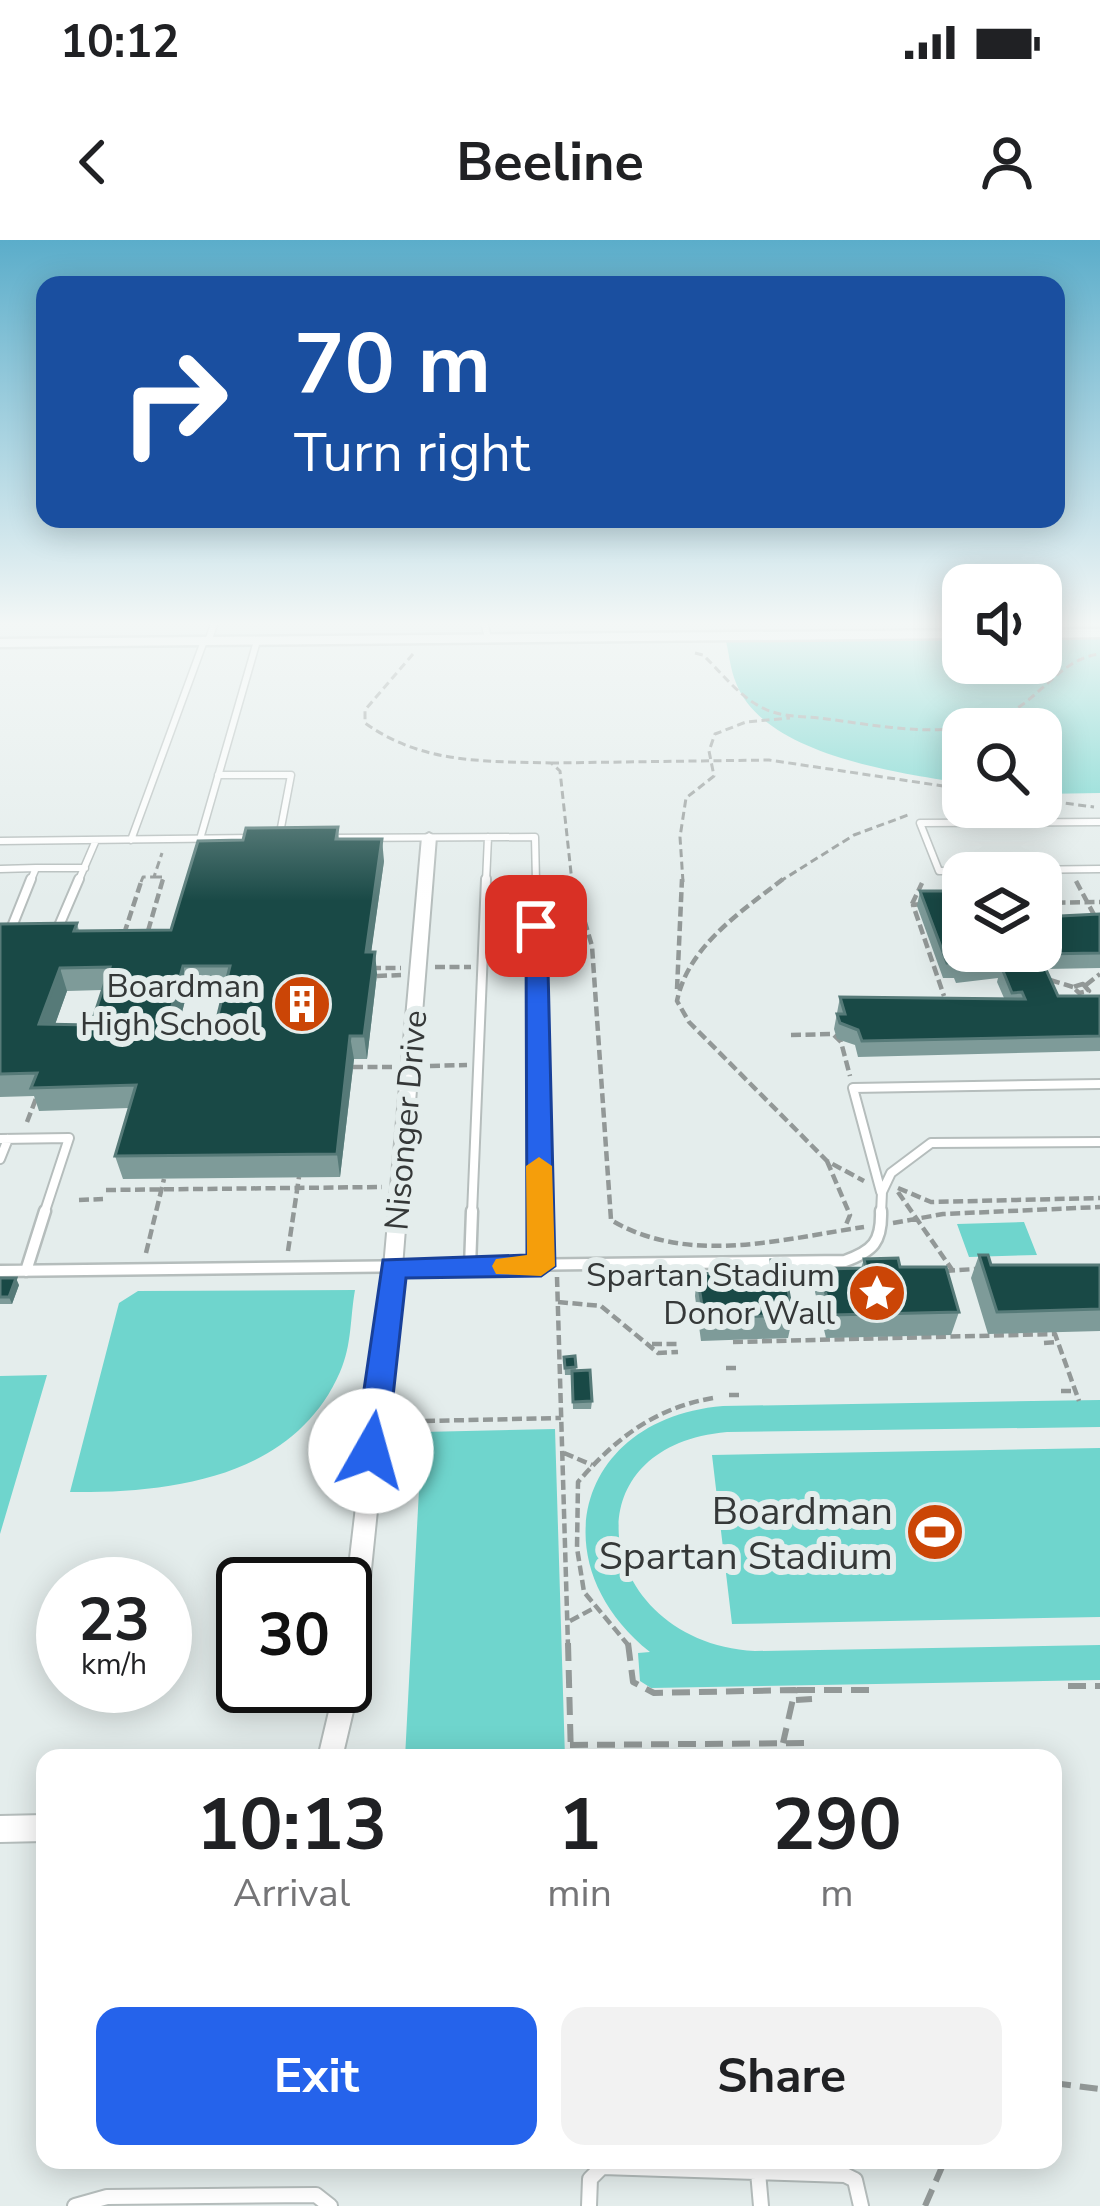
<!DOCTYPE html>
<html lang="en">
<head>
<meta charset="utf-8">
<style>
  body { margin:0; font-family:"Nunito Sans",sans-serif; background:#f2f2f2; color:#202124; height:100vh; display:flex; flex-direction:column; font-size:45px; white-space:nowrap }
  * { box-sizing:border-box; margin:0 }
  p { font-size:39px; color:#757577 }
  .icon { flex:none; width:66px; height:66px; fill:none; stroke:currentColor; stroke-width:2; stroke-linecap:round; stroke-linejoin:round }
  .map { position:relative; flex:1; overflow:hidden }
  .details { position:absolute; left:36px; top:1509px; width:1026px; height:420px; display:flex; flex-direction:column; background:#fff; border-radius:24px; box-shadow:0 6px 30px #0003 }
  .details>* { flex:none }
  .guide { position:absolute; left:36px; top:36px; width:1029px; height:252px; border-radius:24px; box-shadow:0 6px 30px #0003; background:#1a4fa0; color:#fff; overflow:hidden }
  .fabs { position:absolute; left:942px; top:324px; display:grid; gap:24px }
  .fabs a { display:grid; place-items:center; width:120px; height:120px; border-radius:24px; background:#fff; box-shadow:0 6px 30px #0003; font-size:60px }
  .speed { position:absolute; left:36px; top:1317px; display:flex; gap:24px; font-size:60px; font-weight:700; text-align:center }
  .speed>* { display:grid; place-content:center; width:156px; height:156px; border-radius:50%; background:#fff; box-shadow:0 6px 30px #0003; line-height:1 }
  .speed small { font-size:30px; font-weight:400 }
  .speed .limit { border:6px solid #111; border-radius:18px; background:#fff; color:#111 }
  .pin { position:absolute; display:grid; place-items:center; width:102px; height:102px; color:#fff; margin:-51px; border-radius:24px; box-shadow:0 6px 18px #0006 }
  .me { position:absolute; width:132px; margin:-66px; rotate:7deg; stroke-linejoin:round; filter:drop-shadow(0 0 9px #0008) }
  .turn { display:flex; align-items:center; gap:42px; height:252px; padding:0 60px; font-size:54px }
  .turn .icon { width:156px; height:156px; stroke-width:2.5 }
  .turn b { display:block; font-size:84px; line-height:102px }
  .eta { display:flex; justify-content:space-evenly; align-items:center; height:204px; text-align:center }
  .eta b { font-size:72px; font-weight:700; line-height:84px }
  .button { display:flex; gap:24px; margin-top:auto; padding:24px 60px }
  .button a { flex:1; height:138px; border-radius:24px; background:#2563eb; color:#fff; font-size:48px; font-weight:700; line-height:138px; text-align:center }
  .button a+a { background:#f2f2f2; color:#202124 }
  .status { display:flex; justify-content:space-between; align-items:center; height:84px; padding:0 60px; background:#fff; direction:ltr }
  .status svg { height:33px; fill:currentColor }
  header { display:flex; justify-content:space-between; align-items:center; height:156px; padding:0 60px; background:#fff; font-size:54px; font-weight:700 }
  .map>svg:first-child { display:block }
</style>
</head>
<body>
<div class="status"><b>10:12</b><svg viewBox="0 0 49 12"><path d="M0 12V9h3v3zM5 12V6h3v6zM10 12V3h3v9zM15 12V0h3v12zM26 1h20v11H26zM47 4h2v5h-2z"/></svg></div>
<header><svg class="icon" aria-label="back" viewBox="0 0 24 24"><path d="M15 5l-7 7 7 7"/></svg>Beeline<svg class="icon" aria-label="person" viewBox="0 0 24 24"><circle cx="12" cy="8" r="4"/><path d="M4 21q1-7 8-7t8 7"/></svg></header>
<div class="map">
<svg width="1100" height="1966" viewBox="0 0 1100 1966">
  <rect width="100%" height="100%" fill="#e4edec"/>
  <path fill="#6fd5cd" d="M 1100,393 L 1100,553 L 1041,554 L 1041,489 L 963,489 L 963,543 C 898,533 764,515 736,443 C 730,429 729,412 725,397 L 963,394 L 963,423 L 1041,423 L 1041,394 Z
    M 1024,982 L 1037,1015 L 969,1017 L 957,984 Z
    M 355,1050 C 350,1078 352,1105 340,1132 C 294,1238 171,1253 70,1252 L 119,1063 L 138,1051 Z
    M 47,1135 L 0,1294 L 0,1136 Z
    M 1100,1160 L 1100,1187 L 727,1192 C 560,1207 599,1403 755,1411 L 1100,1405 L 1100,1440 L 651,1448 L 640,1441 L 638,1413 L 650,1412 C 538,1322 578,1178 723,1166 Z
    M 555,1189 L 565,1518 L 405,1518 L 422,1192 Z
    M 1100,1208 L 1100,1377 L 732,1384 L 712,1215 Z"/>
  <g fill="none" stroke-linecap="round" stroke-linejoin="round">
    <g stroke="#b5bdbc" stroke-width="9">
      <path id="service-far3" d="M 485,385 L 488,399
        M 208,401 L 214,385
        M 218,535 L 291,535 L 279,598
        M 1100,582 L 920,583 L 939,631 L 1100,629
        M 329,598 L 535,597 L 536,642
        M 200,599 L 257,401
        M 131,600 L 204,401
        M 0,601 L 253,598
        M 0,629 L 36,628
        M 30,642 L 36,628 L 85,628
        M 78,642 L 96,600
        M 486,642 L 488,597"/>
    </g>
    <g stroke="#b5bdbc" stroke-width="12">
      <path id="service-far2" d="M 536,639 L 540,974
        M 58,688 L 79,639
        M 11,689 L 31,639
        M 0,899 L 69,898 L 44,974
        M 0,919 L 8,899
        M 881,952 L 853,848 L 1100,844
        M 472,974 L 486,639
        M 881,974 L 882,952 L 891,933 L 931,903 L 1100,902"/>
    </g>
    <g stroke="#b5bdbc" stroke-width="15">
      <path id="service-far1" d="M 540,971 L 541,1026
        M 470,1027 L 472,971
        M 0,1031 L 845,1021 C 873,1011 882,1002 881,971
        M 26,1031 L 45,971"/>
    </g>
    <g stroke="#b5bdbc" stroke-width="18">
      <path id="service" d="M 758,1932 L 761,1966
        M 75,1966 L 107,1957 L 316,1955 L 330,1966
        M 589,1966 L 590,1939 L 602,1927 L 845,1935 L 855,1940 L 861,1966"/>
    </g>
    <g stroke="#b5bdbc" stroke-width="4">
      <path id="minor" d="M 429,593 L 436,597 L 402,1027 L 359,1446 L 342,1518 L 318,1518 L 335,1446 L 345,1446 L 345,1361 L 384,1027 L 422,597 Z
        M 45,1575 L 45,1601 L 0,1602 L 0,1576 Z"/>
    </g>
    <g stroke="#b5bdbc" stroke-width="5">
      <path id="tertiary" d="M 1100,389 L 1100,397 L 1041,398 L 1041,390 Z
        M 963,390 L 963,398 L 0,407 L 0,399 Z"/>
    </g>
    <path stroke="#929897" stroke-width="3" stroke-dasharray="8 4.5" stroke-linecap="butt" d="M 695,413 L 703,415 C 722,433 740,458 765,469 C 782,477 801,476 819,478 C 880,485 952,503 1009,473 C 1042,456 1062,418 1100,414
      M 413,414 L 365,470 L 365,483 C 422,524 484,521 551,523 L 560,531 L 572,642
      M 551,523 L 769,520 L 963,549
      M 1041,560 L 1094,567
      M 154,637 L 164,637 L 162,642
      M 141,642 L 143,637 L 154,637 L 162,613
      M 683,642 L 680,597 L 686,558 L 714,536 L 709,511 L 715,494 L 746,482 L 790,478
      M 779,642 L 854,595 L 908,575"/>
    <path stroke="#929897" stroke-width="4.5" stroke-dasharray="10 4.5" stroke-linecap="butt" d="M 572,639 L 592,706 L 611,980 C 688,1026 782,999 864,987
      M 783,639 C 741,672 688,706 677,761 L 689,782 L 827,921 L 864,941
      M 1076,641 L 1100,686
      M 1047,642 L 1056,663
      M 1041,663 L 1100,662
      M 912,664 L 922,643
      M 921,664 L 913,665 L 944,756
      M 148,691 L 163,639
      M 124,694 L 142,639
      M 435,727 L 471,727
      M 371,728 L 401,728
      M 377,736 L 401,735
      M 1050,740 L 1073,747
      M 1083,744 L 1089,751 L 1079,753 L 1073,747 Z
      M 1086,745 L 1100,734
      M 677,749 L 682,639
      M 791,795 L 833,794 L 841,802 L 850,836
      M 430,826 L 467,825
      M 353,827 L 392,827
      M 27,882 L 37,856
      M 827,921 L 850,975 L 845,987
      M 898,948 L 931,962 L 1100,958
      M 106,950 L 382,947
      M 898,952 L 953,1031
      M 79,960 L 103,959
      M 893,983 L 943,974 L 1100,967
      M 288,1011 L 299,937
      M 146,1013 L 164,939
      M 945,1031 L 975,1029
      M 557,1037 L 568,1406
      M 558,1062 L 601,1066 L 658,1113 L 678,1112
      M 733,1102 L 1055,1094 L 1079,1161
      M 1044,1103 L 1058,1102
      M 652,1104 L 677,1104
      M 726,1128 L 736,1128
      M 1061,1151 L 1076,1151
      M 729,1155 L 740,1155
      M 425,1181 L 561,1178
      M 564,1213 L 592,1225
      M 570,1381 L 596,1367
      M 629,1406 L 584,1352 L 577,1308 L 578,1242 C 616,1198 655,1168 713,1158"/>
    <path stroke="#929897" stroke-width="6" stroke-dasharray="18 9" stroke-linecap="butt" d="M 568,1403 L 571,1518
      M 628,1403 L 633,1442 L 654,1453 L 795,1450 L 783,1503
      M 1068,1446 L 1100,1446
      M 797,1450 L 875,1450
      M 796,1460 L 812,1459
      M 570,1505 L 813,1503
      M 1053,1843 L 1100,1849
      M 925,1966 L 945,1920"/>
    <use href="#service-far3" stroke="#fff" stroke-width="6"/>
    <use href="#service-far2" stroke="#fff" stroke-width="8"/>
    <use href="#service-far1" stroke="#fff" stroke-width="10"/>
    <use href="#service" stroke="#fff" stroke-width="14"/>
    <use href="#minor" fill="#fff" fill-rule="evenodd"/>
    <use href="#tertiary" fill="#fff" fill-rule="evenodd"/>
  </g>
  <path fill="#7e9b99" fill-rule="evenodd" d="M 338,587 L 339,599 L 384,621 L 371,712 L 377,734 L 367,819 L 354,819 L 340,937 L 123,939 L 115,916 L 129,868 L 39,871 L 34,856 L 0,857 L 0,684 L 77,683 L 79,691 L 171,690 L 243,600 ZM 188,749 L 224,749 L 216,783 L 179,784 ZM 102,750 L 91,785 L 55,784 L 67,751 Z
    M 920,651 L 963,711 L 1100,674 L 1100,728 L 1046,729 L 1058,756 L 1100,756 L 1100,811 L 858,817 L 855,805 L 837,799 L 834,789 L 840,757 L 1004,758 L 997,742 L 998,738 L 956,743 L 954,738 L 943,738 L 917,666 Z
    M 979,1015 L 991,1025 L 1100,1025 L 1100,1091 L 988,1094 L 971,1038 Z
    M 864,1019 L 900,1027 L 959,1072 L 951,1095 L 826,1098 L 815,1052 L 820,1029 L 861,1028 Z
    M 771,1020 L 793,1075 L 788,1098 L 701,1101 L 695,1056 L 697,1034 L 769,1031 Z
    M 0,1038 L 19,1045 L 12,1064 L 0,1064 Z
    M 575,1116 L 576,1131 L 592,1161 L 591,1169 L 573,1169 L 572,1135 L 565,1135 L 564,1117 Z"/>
  <path fill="#567a78" d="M 382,599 L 384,621 L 368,735 L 366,712 Z
    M 375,712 L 377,734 L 367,819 L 364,796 Z
    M 183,726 L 188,749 L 173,807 L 167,784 Z
    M 60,728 L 67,751 L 47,807 L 39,784 Z
    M 350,796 L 354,819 L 340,937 L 337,914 Z
    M 16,1038 L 19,1045 L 12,1064 L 9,1057 Z"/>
  <path fill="#194946" stroke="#567a78" stroke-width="3" fill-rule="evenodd" d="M 338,587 L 336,599 L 382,599 L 366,712 L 375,712 L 364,796 L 350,796 L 337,914 L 115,916 L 136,845 L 31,848 L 37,833 L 0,834 L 0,684 L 77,683 L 74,691 L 171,690 L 198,601 L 243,600 L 246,588 ZM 183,726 L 230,726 L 216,783 L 167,784 ZM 110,727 L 91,785 L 39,784 L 60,728 Z
    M 920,651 L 963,651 L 963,711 L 1041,711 L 1041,677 L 1100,674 L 1100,713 L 1039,714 L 1058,756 L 1100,756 L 1100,796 L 862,801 L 858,790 L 840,783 L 837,774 L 845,774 L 840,757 L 1025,759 L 1022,752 L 1012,753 L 1001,726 L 1008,726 L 1006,722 L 961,728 L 958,723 L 947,723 Z
    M 979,1015 L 988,1015 L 991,1025 L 1100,1025 L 1100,1069 L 997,1072 Z
    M 898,1018 L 900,1027 L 946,1027 L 959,1072 L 831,1075 L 820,1029 L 866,1028 L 864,1019 Z
    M 771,1020 L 782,1020 L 793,1075 L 704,1078 L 697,1034 L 772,1031 Z
    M 0,1038 L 16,1038 L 9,1057 L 0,1057 Z
    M 575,1116 L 576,1127 L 565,1128 L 564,1117 Z
    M 590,1130 L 592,1161 L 573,1162 L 572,1131 Z"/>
  <linearGradient id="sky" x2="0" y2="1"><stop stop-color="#5badca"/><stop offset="0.58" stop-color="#f3f7f6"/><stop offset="1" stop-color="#f3f7f6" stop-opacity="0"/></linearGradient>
  <rect width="1100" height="661" fill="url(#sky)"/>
  <path fill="#2563eb" stroke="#184099" stroke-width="3" d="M 536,680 L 547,686 L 555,1026 L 541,1036 L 406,1038 L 387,1211 L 382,1221 L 371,1224 L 360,1221 L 355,1211 L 383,1020 L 527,1015 L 526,686 Z"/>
  <path fill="#f59e0b" d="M 539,917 L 552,926 L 555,1026 L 541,1036 L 496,1034 L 492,1026 L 496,1019 L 527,1015 L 526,926 Z"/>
  <defs>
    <g id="building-disc" transform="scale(3)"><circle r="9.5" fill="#cb4506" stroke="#e4edec"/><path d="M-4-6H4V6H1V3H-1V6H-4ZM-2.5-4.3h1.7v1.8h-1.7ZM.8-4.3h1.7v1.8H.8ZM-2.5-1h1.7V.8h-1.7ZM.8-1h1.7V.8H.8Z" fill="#fff"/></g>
    <g id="sight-disc" transform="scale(3)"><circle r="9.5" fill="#cb4506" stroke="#e4edec"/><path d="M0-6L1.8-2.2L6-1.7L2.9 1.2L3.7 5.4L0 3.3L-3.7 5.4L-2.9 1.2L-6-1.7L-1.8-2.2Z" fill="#fff"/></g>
    <g id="stadium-disc" transform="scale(3)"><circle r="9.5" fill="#cb4506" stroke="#e4edec"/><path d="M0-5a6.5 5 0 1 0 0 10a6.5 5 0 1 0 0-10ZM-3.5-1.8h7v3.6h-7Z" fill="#fff"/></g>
  </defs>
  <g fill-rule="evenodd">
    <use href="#building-disc" x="302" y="764"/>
    <use href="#sight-disc" x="877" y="1053"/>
    <use href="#stadium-disc" x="935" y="1292"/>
  </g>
  <g text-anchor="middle" stroke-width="12" stroke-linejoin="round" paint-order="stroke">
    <g font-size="33" fill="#353838" stroke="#e4edec" text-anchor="end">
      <text x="260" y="757">Boardman<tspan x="260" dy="38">High School</tspan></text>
      <text x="835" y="1046">Spartan Stadium<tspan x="835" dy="38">Donor Wall</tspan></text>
    </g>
    <g font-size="33" fill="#353838" stroke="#e4edec">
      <text transform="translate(405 880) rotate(-85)" y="12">Nisonger Drive</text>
    </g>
    <g font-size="39" fill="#353838" stroke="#e4edec" text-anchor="end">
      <text x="893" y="1284">Boardman<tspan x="893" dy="45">Spartan Stadium</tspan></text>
    </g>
  </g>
</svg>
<div class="fabs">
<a><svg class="icon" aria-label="sound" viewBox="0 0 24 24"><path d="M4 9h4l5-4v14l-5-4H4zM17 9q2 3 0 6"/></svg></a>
<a><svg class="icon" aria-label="search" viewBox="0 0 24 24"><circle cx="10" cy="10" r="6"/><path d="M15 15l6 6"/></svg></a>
<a><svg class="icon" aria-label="layers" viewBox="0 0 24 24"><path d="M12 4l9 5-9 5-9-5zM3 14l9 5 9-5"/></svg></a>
</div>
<div class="speed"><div>23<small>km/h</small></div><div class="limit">30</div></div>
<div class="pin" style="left:536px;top:686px;background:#d93025"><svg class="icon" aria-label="arrive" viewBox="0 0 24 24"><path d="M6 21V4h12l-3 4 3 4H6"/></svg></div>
<svg class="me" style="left:371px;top:1211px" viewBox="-20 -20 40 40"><circle r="19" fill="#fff"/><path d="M0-13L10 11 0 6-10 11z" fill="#2563eb"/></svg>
<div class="guide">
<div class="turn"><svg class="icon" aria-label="right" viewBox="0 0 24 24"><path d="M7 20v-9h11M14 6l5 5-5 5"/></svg><div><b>70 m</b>Turn right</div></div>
</div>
<section class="details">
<div class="eta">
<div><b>10:13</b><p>Arrival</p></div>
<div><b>1</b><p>min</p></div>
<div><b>290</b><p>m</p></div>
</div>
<div class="button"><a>Exit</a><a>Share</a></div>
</section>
</div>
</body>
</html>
